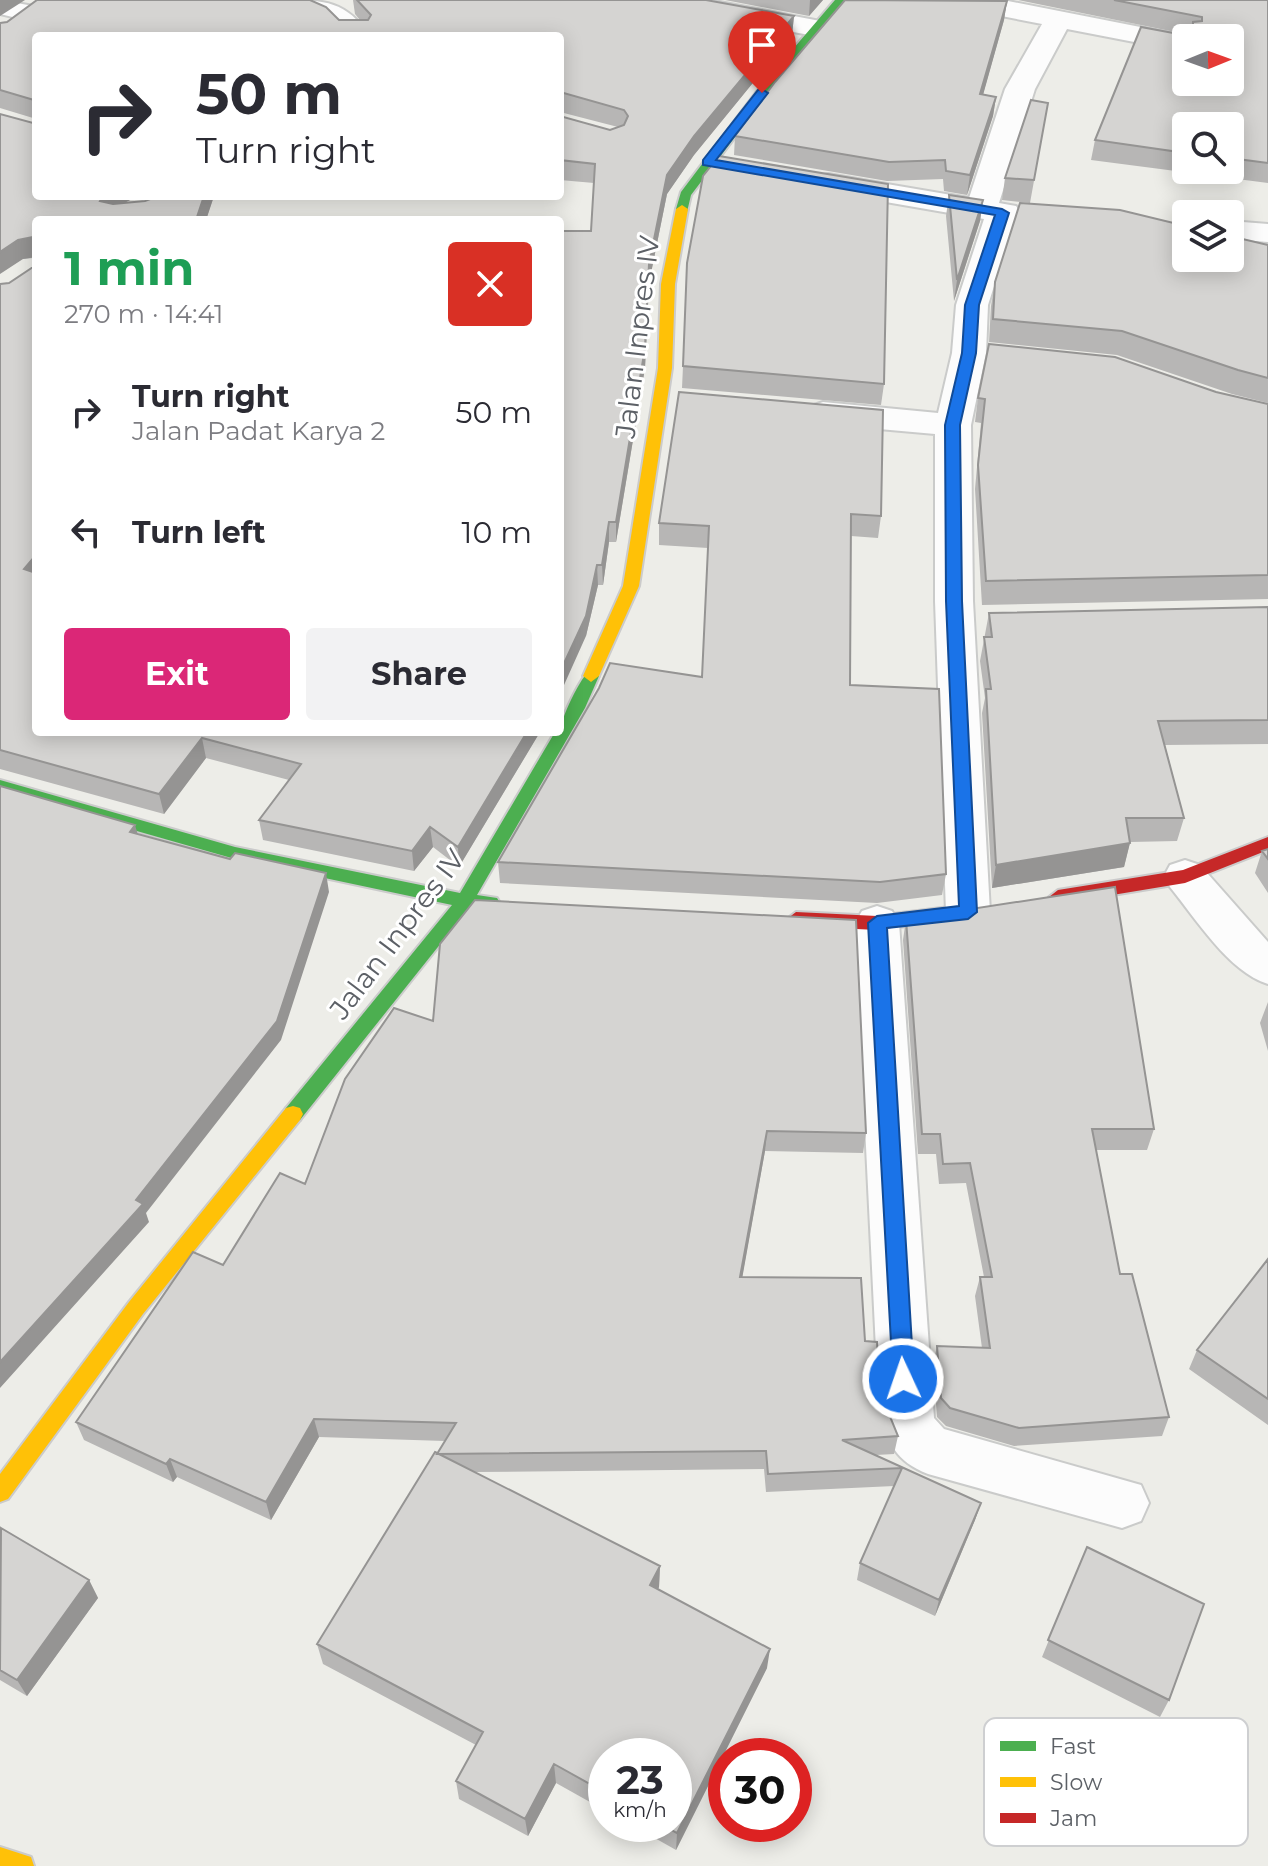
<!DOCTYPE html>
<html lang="en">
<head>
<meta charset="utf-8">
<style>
  body { margin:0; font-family:Montserrat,sans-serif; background:#f2f2f3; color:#2b2b33; height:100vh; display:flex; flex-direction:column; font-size:30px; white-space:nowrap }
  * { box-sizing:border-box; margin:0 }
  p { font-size:26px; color:#7c7c81 }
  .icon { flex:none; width:44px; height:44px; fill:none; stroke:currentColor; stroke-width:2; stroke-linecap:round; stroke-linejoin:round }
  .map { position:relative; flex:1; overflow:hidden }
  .sheet { position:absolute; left:32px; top:216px; width:532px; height:520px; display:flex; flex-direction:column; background:#fff; border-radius:8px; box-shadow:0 4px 20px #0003 }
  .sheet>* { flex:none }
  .guide { position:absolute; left:32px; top:32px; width:532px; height:168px; border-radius:8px; box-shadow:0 4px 20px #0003; background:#fff; color:#2b2b33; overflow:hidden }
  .needle { width:52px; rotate:89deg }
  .controls { position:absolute; left:1172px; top:24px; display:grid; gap:16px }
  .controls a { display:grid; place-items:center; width:72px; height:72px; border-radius:8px; background:#fff; box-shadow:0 4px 20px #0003; font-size:40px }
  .speed { position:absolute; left:588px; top:1738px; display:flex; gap:16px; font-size:40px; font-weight:700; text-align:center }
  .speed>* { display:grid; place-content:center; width:104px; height:104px; border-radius:50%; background:#fff; box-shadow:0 4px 20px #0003; line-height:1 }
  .speed small { font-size:20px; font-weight:400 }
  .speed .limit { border:12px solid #d22; background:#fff; color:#111 }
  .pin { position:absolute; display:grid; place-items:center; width:68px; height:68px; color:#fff; margin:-82px -34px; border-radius:50% 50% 50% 0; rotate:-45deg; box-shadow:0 0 8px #0007 }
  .pin .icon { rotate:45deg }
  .me { position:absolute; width:88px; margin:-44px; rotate:357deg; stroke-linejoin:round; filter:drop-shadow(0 0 6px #0008) }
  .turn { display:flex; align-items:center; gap:28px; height:168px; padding:0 32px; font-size:36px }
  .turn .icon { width:104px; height:104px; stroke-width:2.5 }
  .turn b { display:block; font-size:56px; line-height:68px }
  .round { display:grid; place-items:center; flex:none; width:84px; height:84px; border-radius:8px; background:#f2f2f3 }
  .head { display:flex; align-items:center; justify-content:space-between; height:136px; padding:0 32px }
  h1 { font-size:48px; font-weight:700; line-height:60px; color:#1e9e55 }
  .button { display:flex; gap:16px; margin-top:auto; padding:16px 32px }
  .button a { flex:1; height:92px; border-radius:8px; background:#db2777; color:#fff; font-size:32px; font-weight:700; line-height:92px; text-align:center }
  .button a+a { background:#f2f2f3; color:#2b2b33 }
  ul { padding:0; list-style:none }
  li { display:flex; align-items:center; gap:24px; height:120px; padding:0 32px }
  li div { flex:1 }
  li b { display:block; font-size:30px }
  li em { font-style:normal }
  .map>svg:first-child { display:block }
</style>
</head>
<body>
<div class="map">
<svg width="1268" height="1866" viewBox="0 0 1268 1866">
  <rect width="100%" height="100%" fill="#edede8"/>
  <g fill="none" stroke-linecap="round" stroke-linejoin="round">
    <g stroke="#cacbca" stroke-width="4">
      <path id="street" d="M 0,0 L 39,7 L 43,13 L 39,19 L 29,21 L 0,14 Z
        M 285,0 C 325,0 346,1 370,36 L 341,36 L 330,23 L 289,6 Z
        M 650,0 L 709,0 L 815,20 L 825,22 L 829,28 L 825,34 L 815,36 L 664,8 L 654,6 Z
        M 946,0 L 1003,0 L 1196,38 L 1186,38 L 1186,52 L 1067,29 L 1035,89 L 999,203 L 1016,206 L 1021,213 L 1015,220 L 988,305 L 986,353 L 971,425 L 973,601 L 990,912 L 983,924 L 968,929 L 953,924 L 946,912 L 935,601 L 935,434 L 823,424 L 811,420 L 806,413 L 811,406 L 823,402 L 938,413 L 952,353 L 956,305 L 984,219 L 828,192 L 817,190 L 813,183 L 817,176 L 828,174 L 969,198 L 1005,89 L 1042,24 L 950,6 Z
        M 1230,221 L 1268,224 L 1268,242 L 1230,239 Z
        M 1185,860 L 1200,865 L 1268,942 L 1268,984 C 1229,972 1196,919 1170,887 L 1164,876 L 1170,865 Z
        M 877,906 L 892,911 L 899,923 L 934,1418 L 944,1429 L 1141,1485 L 1149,1503 L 1141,1521 L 1122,1528 L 928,1474 C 895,1461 888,1443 879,1410 L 855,923 L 862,911 Z"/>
    </g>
    <g stroke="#cbcbcb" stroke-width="4">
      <path id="fast" d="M 835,0 L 847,0 L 766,96 L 691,195 L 687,212 L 677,212 L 676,209 L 681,192 L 758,90 Z
        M 591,670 L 599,676 L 585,708 L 477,895 L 497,898 L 500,903 L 497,908 L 469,908 L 300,1120 L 293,1122 L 286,1120 L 283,1114 L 286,1108 L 452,905 L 235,859 L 0,792 L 0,780 L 235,847 L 460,893 L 555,732 L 560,732 C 560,720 581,675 591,670 Z"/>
    </g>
    <g stroke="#cbcbcb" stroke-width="4">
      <path id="slow" d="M 682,205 L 688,209 L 675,284 L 672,368 L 639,586 L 599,676 L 591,682 L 583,676 L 623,586 L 658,368 L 661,284 L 676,209 Z
        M 293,1106 L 300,1108 L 303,1114 L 300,1120 L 143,1314 L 8,1499 L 0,1502 L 0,1474 L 129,1302 L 286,1108 Z
        M 0,1847 L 31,1857 L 34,1866 L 0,1866 Z"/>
    </g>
    <g stroke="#cbcbcb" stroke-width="4">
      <path id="jam" d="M 1268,837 L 1268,850 L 1185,883 L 1058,904 L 1049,897 L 1058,890 L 1183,870 Z
        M 966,905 L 972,907 L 975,912 L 972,917 L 877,930 L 796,926 L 787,919 L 796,912 L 877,916 Z"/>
    </g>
    <use href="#street" fill="#fcfcfc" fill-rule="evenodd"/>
    <use href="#fast" fill="#4caf50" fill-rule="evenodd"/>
    <use href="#slow" fill="#ffc107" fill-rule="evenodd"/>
    <use href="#jam" fill="#c62828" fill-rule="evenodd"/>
  </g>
  <path fill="#b7b6b5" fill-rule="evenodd" d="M 353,0 L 706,0 L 794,16 L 792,35 L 694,155 L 667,194 L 649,283 L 645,368 L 616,542 L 609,542 L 603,585 L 598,585 L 586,636 L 591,231 L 594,183 L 560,180 L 560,116 L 610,130 L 618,127 L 560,112 L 560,36 L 36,36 L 36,196 L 138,196 L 125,202 L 145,201 L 158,196 L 214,196 L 206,220 L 36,220 L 36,732 L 540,732 L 459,867 L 433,847 L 414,871 L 263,840 L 259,820 L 289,780 L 206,758 L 164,814 L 0,769 L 0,284 L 9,283 L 33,267 L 33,258 L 23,259 L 33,118 L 0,108 L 0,23 L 360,20 L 355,14 Z
    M 725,0 L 823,0 L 809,16 Z
    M 1018,0 L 1268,0 L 1268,183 L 1091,160 L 1095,140 L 1190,35 ZM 1186,126 L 1230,126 L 1230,170 L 1186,170 Z
    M 1007,1 L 1004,20 L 983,94 L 996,97 L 993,116 L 967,195 L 944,191 L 943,179 L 887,181 L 734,155 L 735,136 Z
    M 1048,103 L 1030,203 L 1002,200 L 1005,178 Z
    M 949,195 L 983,200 L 980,221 L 954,301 L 946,216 Z
    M 1268,245 L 1268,403 L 1232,394 L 1117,355 L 989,342 L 991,306 L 995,282 Z
    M 683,366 L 884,384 L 881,405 L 682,388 Z
    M 679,392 L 881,516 L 878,538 L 851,536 L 850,685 L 946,874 L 942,895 L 877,903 L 500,883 L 498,862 L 702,677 L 708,548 L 659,545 L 659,523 Z
    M 1216,392 L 1268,404 L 1268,599 L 982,605 L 975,489 L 981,423 L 975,422 L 978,398 Z
    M 1268,607 L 1268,744 L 1165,745 L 1184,818 L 1177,841 L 1130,842 L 1124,867 L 992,888 L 982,713 L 985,698 L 980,661 L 989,613 Z
    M 1268,849 L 1268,893 L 1255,873 L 1262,851 Z
    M 906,919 L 1154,1129 L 1147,1150 L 1096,1150 L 1120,1274 L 1169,1417 L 1162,1436 L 1014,1446 L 946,1426 L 937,1417 L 933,1364 L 937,1346 L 982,1348 L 975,1296 L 980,1277 L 984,1277 L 966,1183 L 939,1184 L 936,1154 L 918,1154 L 903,940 Z
    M 1268,1002 L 1268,1051 L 1260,1023 Z
    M 433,1021 L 866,1133 L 863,1153 L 765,1151 L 742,1277 L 865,1341 L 880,1392 L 898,1436 L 894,1454 L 876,1455 L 981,1503 L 975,1520 L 935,1616 L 857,1580 L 860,1563 L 894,1486 L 766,1492 L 764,1469 L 474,1472 L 660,1566 L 659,1587 L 658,1590 L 767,1668 L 676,1850 L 630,1824 L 674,1824 L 606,1756 L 606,1811 L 556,1783 L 528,1836 L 459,1799 L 456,1781 L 476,1745 L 323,1664 L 317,1644 L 445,1441 L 319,1437 L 271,1520 L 177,1477 L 173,1482 L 84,1440 L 76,1422 L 223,1265 L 305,1184 Z
    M 1268,1259 L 1268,1425 L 1189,1369 L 1197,1350 Z
    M 0,1529 L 89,1580 L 98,1598 L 27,1696 L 0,1680 Z
    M 1087,1547 L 1169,1700 L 1160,1717 L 1042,1657 Z"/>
  <path fill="#959493" d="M 0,0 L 25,0 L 0,16 Z
    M 810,0 L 823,0 L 809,16 Z
    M 1007,1 L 1004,20 L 978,113 L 980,94 Z
    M 794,16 L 792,35 L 694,155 L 667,194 L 649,283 L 645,368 L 616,542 L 616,522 L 649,264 L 667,175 L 694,136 Z
    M 996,97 L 993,116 L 967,195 L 970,175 Z
    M 103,196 L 138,196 L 111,210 L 100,201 Z
    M 204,196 L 214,196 L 206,220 L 196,220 Z
    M 983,200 L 980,221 L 954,301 L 957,280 Z
    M 33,237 L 36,257 L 23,259 L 0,274 L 0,252 L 18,240 Z
    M 609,522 L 609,542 L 603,585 L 602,565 Z
    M 36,555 L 36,581 L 24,569 Z
    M 597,565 L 598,585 L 586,636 L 560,694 L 560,672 Z
    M 527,732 L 540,732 L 459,867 L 458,847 Z
    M 202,738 L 206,758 L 164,814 L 159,794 Z
    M 135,825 L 141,845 L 130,832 Z
    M 430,827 L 433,847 L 414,871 L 412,851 Z
    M 1130,843 L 1124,867 L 992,888 L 996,865 Z
    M 326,873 L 329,892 L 281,1040 L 146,1213 L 149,1222 L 0,1388 L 0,1362 L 136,1200 Z
    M 767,1131 L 765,1151 L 739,1296 L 740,1277 Z
    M 314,1419 L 319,1437 L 271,1520 L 266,1502 Z
    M 170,1459 L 177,1477 L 173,1482 L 166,1464 Z
    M 981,1503 L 975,1520 L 935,1616 L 939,1600 Z
    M 660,1566 L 659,1587 L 649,1606 L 650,1585 Z
    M 89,1580 L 98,1598 L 27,1696 L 17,1680 Z
    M 770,1649 L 767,1668 L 676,1850 L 677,1833 Z
    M 554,1764 L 556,1783 L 528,1836 L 525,1819 Z"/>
  <path fill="#d5d4d2" stroke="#959493" stroke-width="2" fill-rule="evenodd" d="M 37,0 L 310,0 L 326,7 L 339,20 L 368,20 L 371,15 L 357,0 L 706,0 L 794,16 L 694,136 L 667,175 L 649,264 L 645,348 L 616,522 L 609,522 L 602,565 L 597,565 L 586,616 L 560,672 L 560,231 L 591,231 L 595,164 L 560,160 L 560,116 L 610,130 L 624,125 L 628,116 L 624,110 L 560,92 L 560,36 L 36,36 L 36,196 L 103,196 L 100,201 L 113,204 L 145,201 L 158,196 L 204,196 L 196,220 L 36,220 L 36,555 L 24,569 L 36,573 L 36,732 L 527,732 L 458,847 L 430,827 L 412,851 L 259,820 L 301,764 L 202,738 L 159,794 L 0,750 L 0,284 L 9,283 L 33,267 L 33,237 L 18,240 L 0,252 L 0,114 L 33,123 L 34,100 L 0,90 L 0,23 L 7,22 Z
    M 845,0 L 1007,1 L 980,94 L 996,97 L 970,175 L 946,171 L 945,160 L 889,162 L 735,136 L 775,82 Z
    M 1114,0 L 1268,0 L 1268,163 L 1230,158 L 1230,126 L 1186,126 L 1186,153 L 1095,140 L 1141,27 L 1189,36 L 1193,33 L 1193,22 L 1202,21 L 1202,17 ZM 1186,38 L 1230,38 L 1230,82 L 1186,82 Z
    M 1031,100 L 1048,103 L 1034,180 L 1005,178 Z
    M 719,156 L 888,184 L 884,384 L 683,366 L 687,263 L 703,176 Z
    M 949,195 L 983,200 L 957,280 Z
    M 1020,203 L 1120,210 L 1186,226 L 1186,258 L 1230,258 L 1230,236 L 1268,245 L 1268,378 L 1238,370 L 1122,331 L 993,319 L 995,282 Z
    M 989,344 L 1115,357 L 1216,392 L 1268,404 L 1268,575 L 986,581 L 978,465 L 985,399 L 978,398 Z
    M 679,392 L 883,410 L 881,516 L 851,514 L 850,685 L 939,689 L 946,874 L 880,882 L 498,862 L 599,688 L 610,663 L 702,677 L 709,526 L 659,523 Z
    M 1268,607 L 1268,720 L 1158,721 L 1184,818 L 1126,818 L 1130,843 L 996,865 L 986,689 L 991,689 L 984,637 L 992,637 L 989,613 Z
    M 0,786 L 135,825 L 130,832 L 230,859 L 235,853 L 326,873 L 277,1021 L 136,1200 L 143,1204 L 0,1362 Z
    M 1268,849 L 1268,859 L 1262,851 Z
    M 1115,887 L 1154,1129 L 1092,1129 L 1120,1274 L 1132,1274 L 1169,1417 L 1019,1428 L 950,1408 L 941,1398 L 937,1346 L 990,1348 L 980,1277 L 992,1277 L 970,1163 L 943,1164 L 940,1134 L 922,1134 L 906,919 Z
    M 475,900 L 856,920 L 866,1133 L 767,1131 L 740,1277 L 861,1278 L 865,1341 L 877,1342 L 880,1392 L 898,1436 L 842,1440 L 981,1503 L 939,1600 L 860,1563 L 902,1468 L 768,1474 L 766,1451 L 437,1454 L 456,1423 L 314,1419 L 266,1502 L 170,1459 L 166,1464 L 76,1422 L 193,1252 L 223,1265 L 280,1173 L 305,1184 L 345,1079 L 394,1008 L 433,1021 L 440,944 Z
    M 1268,1259 L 1268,1399 L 1197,1350 Z
    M 435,1452 L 660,1566 L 650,1585 L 770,1649 L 677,1833 L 661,1824 L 674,1824 L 674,1756 L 606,1756 L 606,1793 L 554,1764 L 525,1819 L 456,1781 L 483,1732 L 317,1644 Z
    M 1,1528 L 89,1580 L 17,1680 L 0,1670 Z
    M 1087,1547 L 1204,1604 L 1169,1700 L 1048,1640 Z"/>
  <path fill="#1a73e8" stroke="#114b97" stroke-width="2" d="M 762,89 L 768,93 L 716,160 L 1002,209 L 1009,213 L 979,305 L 976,353 L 960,425 L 962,601 L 977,912 L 968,919 L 887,928 L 914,1379 L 911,1386 L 903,1389 L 896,1386 L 893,1379 L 868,923 L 877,916 L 959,906 L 946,601 L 945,425 L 962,353 L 965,305 L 995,215 L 703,165 L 703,160 L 758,90 Z"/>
  <g text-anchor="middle" stroke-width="6" stroke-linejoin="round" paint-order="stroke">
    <g font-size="28" fill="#5c6066" stroke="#fff">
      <text transform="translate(637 337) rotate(-83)" y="10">Jalan Inpres IV</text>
      <text transform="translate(397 934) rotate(-53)" y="10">Jalan Inpres IV</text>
    </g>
  </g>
  <rect x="984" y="1718" width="264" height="128" rx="12" fill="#fff" stroke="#cecfd1" stroke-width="2"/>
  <rect x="1000" y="1741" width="36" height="10" fill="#4caf50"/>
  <rect x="1000" y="1777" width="36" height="10" fill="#ffc107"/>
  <rect x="1000" y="1813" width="36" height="10" fill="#c62828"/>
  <g font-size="22" fill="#5c6066">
    <text x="1050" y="1754">Fast</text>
    <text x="1050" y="1790">Slow</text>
    <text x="1050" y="1826">Jam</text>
  </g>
</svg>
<div class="controls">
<a><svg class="needle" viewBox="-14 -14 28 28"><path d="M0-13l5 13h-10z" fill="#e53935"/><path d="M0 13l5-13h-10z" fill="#7c7c81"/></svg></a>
<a><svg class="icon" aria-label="search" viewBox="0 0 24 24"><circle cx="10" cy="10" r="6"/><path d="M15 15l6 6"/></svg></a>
<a><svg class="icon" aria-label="layers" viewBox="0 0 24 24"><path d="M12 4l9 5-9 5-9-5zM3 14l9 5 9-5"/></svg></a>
</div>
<div class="speed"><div>23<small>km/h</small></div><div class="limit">30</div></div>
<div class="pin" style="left:762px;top:93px;background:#d93025"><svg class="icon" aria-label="arrive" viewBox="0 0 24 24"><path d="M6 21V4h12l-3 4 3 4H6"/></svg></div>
<svg class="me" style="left:903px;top:1379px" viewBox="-20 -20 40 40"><circle r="17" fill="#1a73e8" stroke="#fff" stroke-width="3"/><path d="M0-11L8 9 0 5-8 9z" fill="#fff"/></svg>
<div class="guide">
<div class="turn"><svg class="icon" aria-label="right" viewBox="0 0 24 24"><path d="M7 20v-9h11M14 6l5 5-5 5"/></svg><div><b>50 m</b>Turn right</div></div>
</div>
<section class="sheet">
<div class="head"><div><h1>1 min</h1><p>270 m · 14:41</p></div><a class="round" style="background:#d93025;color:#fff"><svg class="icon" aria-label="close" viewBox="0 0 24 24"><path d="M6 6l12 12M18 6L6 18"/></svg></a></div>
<ul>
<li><svg class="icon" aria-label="right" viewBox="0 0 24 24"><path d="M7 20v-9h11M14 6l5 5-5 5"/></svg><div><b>Turn right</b><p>Jalan Padat Karya 2</p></div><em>50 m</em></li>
<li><svg class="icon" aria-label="left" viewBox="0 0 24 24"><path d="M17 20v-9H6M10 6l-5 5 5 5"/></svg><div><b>Turn left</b></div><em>10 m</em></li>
</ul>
<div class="button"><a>Exit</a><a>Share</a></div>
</section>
</div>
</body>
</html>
